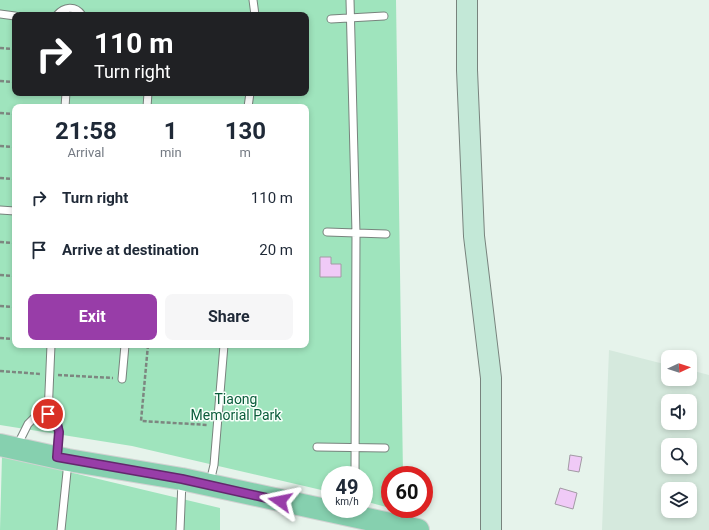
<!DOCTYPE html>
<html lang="en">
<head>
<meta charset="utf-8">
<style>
  body { margin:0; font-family:Roboto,sans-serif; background:#f6f6f7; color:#1f2937; height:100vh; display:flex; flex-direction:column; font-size:15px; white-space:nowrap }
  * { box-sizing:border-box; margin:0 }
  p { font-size:13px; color:#747a83 }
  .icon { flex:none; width:22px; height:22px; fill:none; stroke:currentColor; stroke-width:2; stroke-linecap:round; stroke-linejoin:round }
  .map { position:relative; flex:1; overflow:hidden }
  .panel { position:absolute; left:12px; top:104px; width:297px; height:244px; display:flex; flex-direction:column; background:#fff; border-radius:8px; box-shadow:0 2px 6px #0003 }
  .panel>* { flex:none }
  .guide { position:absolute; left:12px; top:12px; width:297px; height:84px; border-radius:8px; box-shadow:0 2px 6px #0003; background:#202124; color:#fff; overflow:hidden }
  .needle { width:26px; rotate:86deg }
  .controls { position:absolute; left:661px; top:350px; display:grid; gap:8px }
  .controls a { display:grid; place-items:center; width:36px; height:36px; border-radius:8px; background:#fff; box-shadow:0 2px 6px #0003; font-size:20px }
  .speed { position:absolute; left:321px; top:466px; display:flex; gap:8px; font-size:20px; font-weight:700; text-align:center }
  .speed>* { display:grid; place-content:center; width:52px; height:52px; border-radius:50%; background:#fff; box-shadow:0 2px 6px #0003; line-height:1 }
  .speed small { font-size:10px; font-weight:400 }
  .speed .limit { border:6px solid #d22; background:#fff; color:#111 }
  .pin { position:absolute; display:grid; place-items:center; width:34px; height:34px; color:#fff; margin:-17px; border:2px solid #fff; border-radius:50%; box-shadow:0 1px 4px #0007 }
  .me { position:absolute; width:44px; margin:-22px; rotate:282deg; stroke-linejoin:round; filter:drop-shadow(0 0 3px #0008) }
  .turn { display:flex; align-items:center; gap:14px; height:84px; padding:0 16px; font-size:18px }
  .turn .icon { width:52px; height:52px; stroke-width:2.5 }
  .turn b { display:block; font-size:28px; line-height:34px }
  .eta { display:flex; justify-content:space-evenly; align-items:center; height:68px; text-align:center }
  .eta b { font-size:24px; font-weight:700; line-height:28px }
  .primary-button { display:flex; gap:8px; margin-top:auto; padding:8px 16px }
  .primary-button a { flex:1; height:46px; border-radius:8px; background:#983da8; color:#fff; font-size:16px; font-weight:700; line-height:46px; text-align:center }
  .primary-button a+a { background:#f6f6f7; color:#1f2937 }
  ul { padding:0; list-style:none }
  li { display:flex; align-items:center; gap:12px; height:52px; padding:0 16px }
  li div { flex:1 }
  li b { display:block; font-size:15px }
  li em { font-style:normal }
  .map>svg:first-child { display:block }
</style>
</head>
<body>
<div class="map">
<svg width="709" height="530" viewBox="0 0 709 530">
  <rect width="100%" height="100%" fill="#e6f3eb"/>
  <path fill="#d5e9dd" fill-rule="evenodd" d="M 609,350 L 668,365 L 668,379 L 690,379 L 690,370 L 709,375 L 709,530 L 602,530 ZM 668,401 L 690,401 L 690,423 L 668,423 ZM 668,445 L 690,445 L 690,467 L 668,467 ZM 668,489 L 690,489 L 690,511 L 668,511 Z"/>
  <path fill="#9fe4bd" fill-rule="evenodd" d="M 0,0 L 396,0 L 403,475 L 390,475 L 390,508 L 364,501 L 364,475 L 330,475 L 330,492 L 132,446 L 0,425 ZM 15,15 L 306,15 L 306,93 L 15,93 ZM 15,107 L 306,107 L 306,345 L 15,345 Z
    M 2,456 L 220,508 L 220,530 L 0,530 Z"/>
  <path fill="#f0caf7" stroke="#a29aa4" d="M 320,257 L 331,257 L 331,264 L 341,264 L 341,277 L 320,277 Z
    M 570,455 L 582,457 L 579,472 L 568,470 Z
    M 560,488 L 577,493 L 573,509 L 555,504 Z"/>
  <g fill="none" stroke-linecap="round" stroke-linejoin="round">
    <g stroke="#78837d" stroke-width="9">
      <path id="lane" d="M 253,0 L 255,15
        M 350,0 L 356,233 L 355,475
        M 0,14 L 15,16
        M 57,15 C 64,7 75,5 82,15
        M 331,19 L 384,16
        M 65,107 L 66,93
        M 147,107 L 148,93
        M 248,107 L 250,93
        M 0,210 L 15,211
        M 327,232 L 386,234
        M 122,379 L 125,345
        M 48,415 L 51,345
        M 17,446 L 28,424 L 37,415 L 48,415 L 56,419 L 59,432 L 57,455
        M 317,447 L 385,448
        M 210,482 L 214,465 L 224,345
        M 61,530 L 68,462
        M 180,530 L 182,481"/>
    </g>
    <g stroke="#78837d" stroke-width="22">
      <path id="secondary" d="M 467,0 L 467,70 L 474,236 L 491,378 L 491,530"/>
    </g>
    <g stroke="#d1d2d2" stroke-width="24">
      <path id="primary" d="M 0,445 L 68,460 L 182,479 L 418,530"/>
    </g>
    <path stroke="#7d8680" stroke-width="2.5" stroke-dasharray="4 2" stroke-linecap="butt" d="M 0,48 L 15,49
      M 0,81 L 15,82
      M 0,113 L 15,114
      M 0,146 L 15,147
      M 0,178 L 15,179
      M 0,242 L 15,243
      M 0,275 L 15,276
      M 0,306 L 15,307
      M 0,338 L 15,339
      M 104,345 L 115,346
      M 148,345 L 141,421 L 208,425
      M 0,371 L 41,374
      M 58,375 L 113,378"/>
    <use href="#lane" stroke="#fff" stroke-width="7"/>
    <use href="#secondary" stroke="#c3e8d7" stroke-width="20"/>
    <use href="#primary" stroke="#86d0af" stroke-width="22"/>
  </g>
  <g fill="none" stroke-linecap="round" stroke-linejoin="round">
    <g stroke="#63286d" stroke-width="10">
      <path id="route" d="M 48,414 L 56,419 L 59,432 L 57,457 L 182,479 L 280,501"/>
    </g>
    <use href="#route" stroke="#983da8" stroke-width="7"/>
  </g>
  <g text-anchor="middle" stroke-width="3" stroke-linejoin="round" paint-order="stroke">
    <g font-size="14" fill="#0b5c3b" stroke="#f7fffa">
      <text x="236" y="404">Tiaong<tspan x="236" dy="16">Memorial Park</tspan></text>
    </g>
  </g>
</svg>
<div class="controls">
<a><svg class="needle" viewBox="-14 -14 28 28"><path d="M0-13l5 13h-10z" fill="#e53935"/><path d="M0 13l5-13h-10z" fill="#747a83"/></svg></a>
<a><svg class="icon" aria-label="sound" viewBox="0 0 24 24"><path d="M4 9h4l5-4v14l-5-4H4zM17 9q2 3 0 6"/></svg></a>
<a><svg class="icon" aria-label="search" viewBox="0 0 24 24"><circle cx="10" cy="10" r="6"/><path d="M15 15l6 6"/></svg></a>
<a><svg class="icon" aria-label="layers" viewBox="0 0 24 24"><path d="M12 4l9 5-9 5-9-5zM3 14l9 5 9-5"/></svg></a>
</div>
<div class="speed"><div>49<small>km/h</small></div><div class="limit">60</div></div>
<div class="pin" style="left:48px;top:414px;background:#d93025"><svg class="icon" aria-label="arrive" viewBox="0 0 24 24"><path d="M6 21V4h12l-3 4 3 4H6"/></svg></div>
<svg class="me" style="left:280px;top:501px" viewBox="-20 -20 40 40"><path d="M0-17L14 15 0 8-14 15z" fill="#983da8" stroke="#fff" stroke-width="4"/></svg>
<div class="guide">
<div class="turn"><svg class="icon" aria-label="right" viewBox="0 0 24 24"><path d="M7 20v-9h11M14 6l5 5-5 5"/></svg><div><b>110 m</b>Turn right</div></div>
</div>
<section class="panel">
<div class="eta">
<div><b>21:58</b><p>Arrival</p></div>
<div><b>1</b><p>min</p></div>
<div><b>130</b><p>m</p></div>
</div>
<ul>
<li><svg class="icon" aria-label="right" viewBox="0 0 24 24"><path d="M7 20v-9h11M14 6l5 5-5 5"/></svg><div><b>Turn right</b></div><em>110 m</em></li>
<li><svg class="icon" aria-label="arrive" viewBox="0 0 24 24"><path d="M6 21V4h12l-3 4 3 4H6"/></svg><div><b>Arrive at destination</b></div><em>20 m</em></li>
</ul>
<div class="primary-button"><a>Exit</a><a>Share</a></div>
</section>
</div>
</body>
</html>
